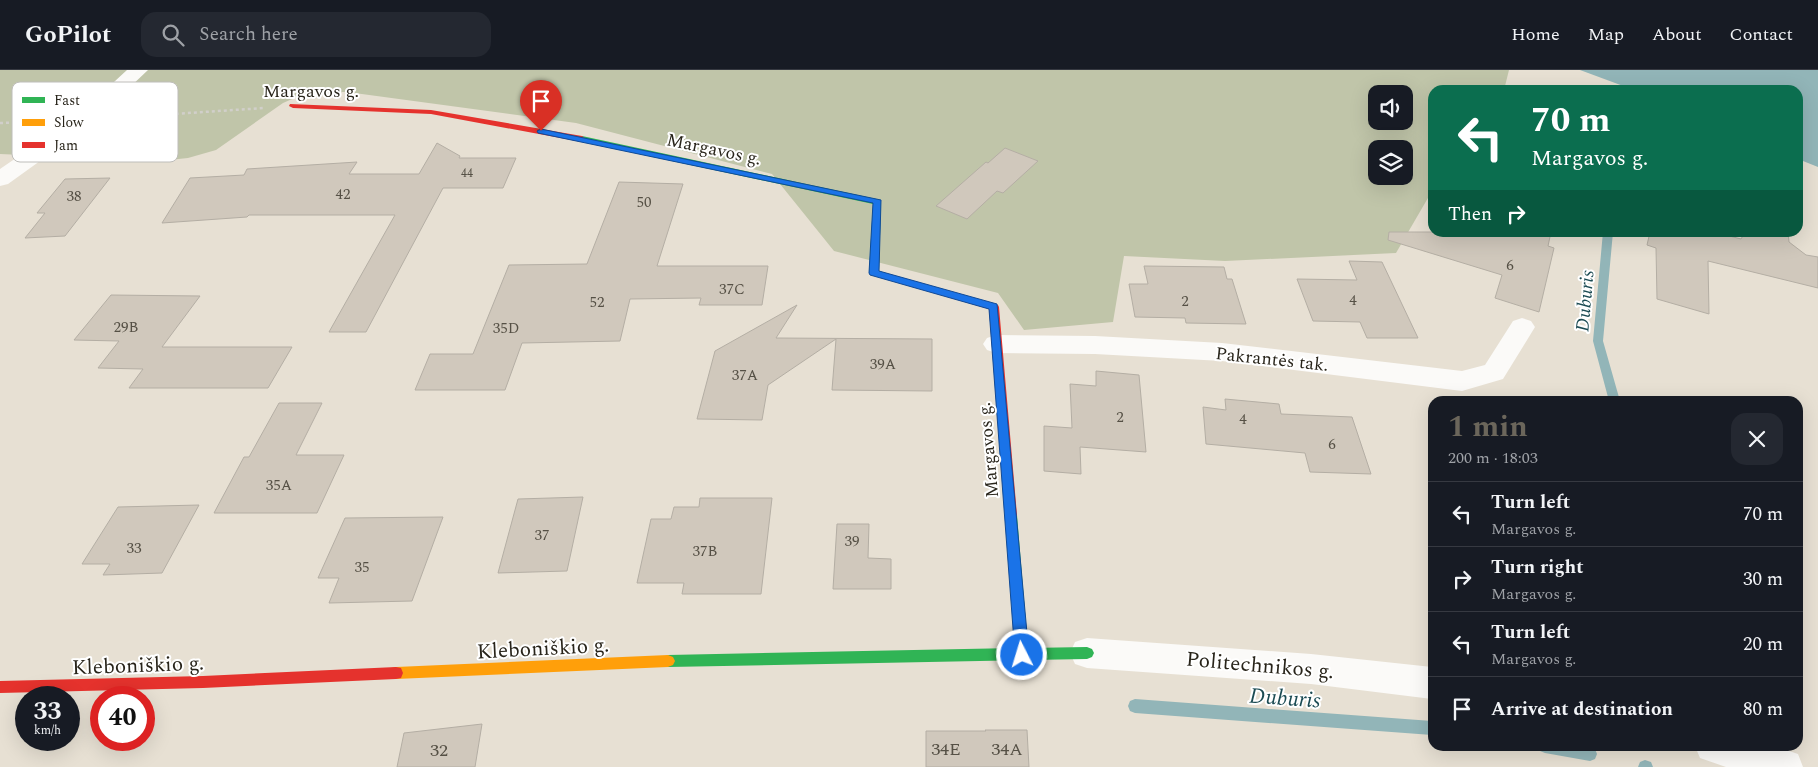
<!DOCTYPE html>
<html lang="en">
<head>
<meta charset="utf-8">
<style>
  body { margin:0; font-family:Spectral,serif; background:#242831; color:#f1f3f6; height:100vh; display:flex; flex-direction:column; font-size:19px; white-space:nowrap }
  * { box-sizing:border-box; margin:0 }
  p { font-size:16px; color:#9ea1a6 }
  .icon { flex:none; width:28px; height:28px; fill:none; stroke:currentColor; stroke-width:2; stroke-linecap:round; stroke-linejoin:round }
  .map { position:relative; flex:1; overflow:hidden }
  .details { position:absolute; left:1428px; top:326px; width:375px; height:355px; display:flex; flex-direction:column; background:#171b24; border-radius:15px; box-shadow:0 5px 20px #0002 }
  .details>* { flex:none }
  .hud { position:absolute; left:1428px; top:15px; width:375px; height:152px; border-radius:15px; box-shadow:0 5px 20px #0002; background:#0b6e4f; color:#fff; overflow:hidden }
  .tools { position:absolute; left:1368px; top:15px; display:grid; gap:10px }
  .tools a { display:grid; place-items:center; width:45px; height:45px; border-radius:10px; background:#171b24; box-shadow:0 5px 20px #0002; font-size:25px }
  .speed { position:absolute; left:15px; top:616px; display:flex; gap:10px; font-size:25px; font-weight:700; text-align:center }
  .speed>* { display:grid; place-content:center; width:65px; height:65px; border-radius:50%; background:#171b24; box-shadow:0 5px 20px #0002; line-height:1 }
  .speed small { font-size:12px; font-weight:400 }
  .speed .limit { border:8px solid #d22; background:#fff; color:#111 }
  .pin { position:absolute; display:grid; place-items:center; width:42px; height:42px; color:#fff; margin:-51px -21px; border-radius:50% 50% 50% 0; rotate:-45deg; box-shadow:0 0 5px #0007 }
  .pin .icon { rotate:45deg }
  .me { position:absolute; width:55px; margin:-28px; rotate:355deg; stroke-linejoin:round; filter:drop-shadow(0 0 4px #0008) }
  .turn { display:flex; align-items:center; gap:18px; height:105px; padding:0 20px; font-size:22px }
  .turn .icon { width:65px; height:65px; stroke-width:2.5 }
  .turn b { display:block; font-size:35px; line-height:42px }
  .then { display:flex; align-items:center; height:48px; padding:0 20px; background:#0003; gap:10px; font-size:19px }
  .round { display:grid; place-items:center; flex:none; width:52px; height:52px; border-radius:15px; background:#242831 }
  .summary { display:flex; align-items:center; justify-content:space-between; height:85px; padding:0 20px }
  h1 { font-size:30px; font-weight:700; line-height:38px; color:#6b665b }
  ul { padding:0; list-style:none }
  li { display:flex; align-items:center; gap:15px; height:65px; padding:0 20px; border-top:1px solid #363941 }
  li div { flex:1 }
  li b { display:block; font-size:19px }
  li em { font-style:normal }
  header { display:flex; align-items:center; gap:30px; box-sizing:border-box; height:70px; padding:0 25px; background:#171b24; border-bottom:1px solid #363941 }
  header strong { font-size:24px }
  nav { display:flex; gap:28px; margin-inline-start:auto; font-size:18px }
  .search { width:350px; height:45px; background:#242831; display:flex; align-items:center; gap:12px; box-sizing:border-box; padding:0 18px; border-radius:15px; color:#9ea1a6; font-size:19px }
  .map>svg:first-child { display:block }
</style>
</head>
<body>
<header>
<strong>GoPilot</strong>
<div class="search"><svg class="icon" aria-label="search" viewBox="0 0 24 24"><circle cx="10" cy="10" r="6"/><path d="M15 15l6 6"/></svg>Search here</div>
<nav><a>Home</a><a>Map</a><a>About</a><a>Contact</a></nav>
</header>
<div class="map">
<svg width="1818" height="697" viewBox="0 0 1818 697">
  <rect width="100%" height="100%" fill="#e7e0d3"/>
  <path fill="#c0c5a9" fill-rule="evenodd" d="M 0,0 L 1509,0 L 1504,20 L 1432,20 L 1432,121 L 1396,183 L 1225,191 L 1124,186 L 1113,252 L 1024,260 L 998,223 L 834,181 L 772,104 L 576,53 L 347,22 L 321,22 L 299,26 L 283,33 L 216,80 L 188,88 L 159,91 L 0,84 ZM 1376,24 L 1404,24 L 1404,51 L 1376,51 ZM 1376,79 L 1404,79 L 1404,106 L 1376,106 Z"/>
  <path fill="#92b5b8" d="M 1580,0 L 1818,0 L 1818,97 L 1798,89 L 1798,20 L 1634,20 Z"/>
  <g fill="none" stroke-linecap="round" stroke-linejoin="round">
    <path fill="#92b5b8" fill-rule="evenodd" d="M 1603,162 L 1613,162 L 1603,271 L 1620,331 L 1609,331 L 1593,271 Z
      M 1135,629 L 1432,651 L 1432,665 L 1135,643 L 1130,641 L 1128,636 L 1130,631 Z
      M 1538,676 L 1586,676 L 1595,679 L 1597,684 L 1595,689 L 1590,691 L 1545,683 L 1540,681 Z
      M 1645,690 L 1651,692 L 1653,697 L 1638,697 L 1640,692 Z"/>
  </g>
  <path fill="#d0c8bc" stroke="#b4aea4" d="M 437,73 L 460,86 L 459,88 L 516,88 L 503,118 L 443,118 L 366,262 L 329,262 L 395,145 L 249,145 L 247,147 L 162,153 L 190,108 L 244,105 L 247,99 L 357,92 L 349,104 L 419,104 Z
    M 1005,78 L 1038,91 L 1003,123 L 997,121 L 967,149 L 936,136 L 986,92 L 988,93 Z
    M 110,108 L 65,166 L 25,168 L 45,143 L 37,143 L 65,109 Z
    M 619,112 L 683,114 L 657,196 L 768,196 L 762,235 L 699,235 L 701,228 L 630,229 L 620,271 L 522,273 L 505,320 L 415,320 L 430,284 L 473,284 L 509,195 L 587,194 Z
    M 1389,162 L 1551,162 L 1548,176 L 1554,178 L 1539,242 L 1495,228 L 1502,205 L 1388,170 Z
    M 1650,162 L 1714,162 L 1741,169 L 1745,162 L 1788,162 L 1789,172 L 1806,185 L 1818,187 L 1818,218 L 1708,191 L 1709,244 L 1657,229 L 1656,178 L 1647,175 Z
    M 1349,191 L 1382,192 L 1418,268 L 1367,268 L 1360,252 L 1313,251 L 1297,209 L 1357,210 Z
    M 1144,196 L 1224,197 L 1227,209 L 1232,209 L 1246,254 L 1186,253 L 1185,248 L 1135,247 L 1129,214 L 1148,214 Z
    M 111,225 L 200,226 L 162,277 L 292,277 L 268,318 L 129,318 L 143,299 L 98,298 L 119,271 L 74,270 Z
    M 797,235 L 776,268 L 932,269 L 932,321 L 832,320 L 836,269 L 768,315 L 762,350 L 697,349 L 715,281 Z
    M 1096,301 L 1139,305 L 1146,382 L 1080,377 L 1081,404 L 1044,401 L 1044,356 L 1072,358 L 1070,314 L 1096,316 Z
    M 1225,329 L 1279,334 L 1281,344 L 1352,347 L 1371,404 L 1310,402 L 1305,383 L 1206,374 L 1203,337 L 1226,340 Z
    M 279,333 L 322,333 L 296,385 L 344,385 L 317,443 L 214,443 L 244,387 L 249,387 Z
    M 583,427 L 567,501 L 498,503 L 518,429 Z
    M 700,428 L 772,428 L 761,524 L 682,524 L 684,513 L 637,513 L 651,449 L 671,449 L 674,437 L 699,437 Z
    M 199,435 L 162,503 L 103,505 L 110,494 L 82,494 L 118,437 Z
    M 443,447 L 412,531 L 329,533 L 339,508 L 318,508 L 345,448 Z
    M 837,454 L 869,454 L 868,488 L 891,489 L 891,519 L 833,519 Z
    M 482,654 L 475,697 L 397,697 L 404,663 Z
    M 985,660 L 1027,660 L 1029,697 L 926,697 L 926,661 L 986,661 Z"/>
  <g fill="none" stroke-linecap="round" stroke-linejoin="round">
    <path stroke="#d1cfca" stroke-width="2.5" stroke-dasharray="3 3" stroke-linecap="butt" d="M 128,47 L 264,38
      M 0,53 L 32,52"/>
    <path fill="#fbfaf8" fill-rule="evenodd" d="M 127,0 L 148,0 L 90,55 L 8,114 L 0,116 L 0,99 L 76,47 Z
      M 1522,248 L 1531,251 L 1535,257 L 1503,309 L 1462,321 L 1222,291 L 1095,284 L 996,283 L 987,280 L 983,274 L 987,268 L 996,265 L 1095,266 L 1222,273 L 1462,301 L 1485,295 L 1513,251 Z
      M 1087,568 L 1311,584 L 1432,597 L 1432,629 L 1311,614 L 1087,598 L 1075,594 L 1070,583 L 1075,572 Z
      M 1695,676 L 1774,676 L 1798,684 L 1803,697 L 1726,697 L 1700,688 Z"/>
    <path fill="#30b455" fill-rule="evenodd" d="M 582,66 L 881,130 L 879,201 L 892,205 L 894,207 L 889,210 L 871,205 L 869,203 L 873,134 L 579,71 L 578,69 Z
      M 1011,440 L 1015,441 L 1017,445 L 1028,578 L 1087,577 L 1092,579 L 1094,583 L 1092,587 L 1087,589 L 668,597 L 663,595 L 661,591 L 663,587 L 668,585 L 1015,578 L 1005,445 L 1007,441 Z"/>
    <path fill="#ff9f0a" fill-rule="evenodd" d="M 668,585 L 673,587 L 675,591 L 673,595 L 668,597 L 396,609 L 391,608 L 389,603 L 391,598 L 396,597 Z"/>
    <path fill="#e5322d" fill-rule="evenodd" d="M 290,34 L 431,40 L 582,66 L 586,69 L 582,72 L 431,44 L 293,38 L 289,36 Z
      M 889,204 L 998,235 L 999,237 L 1017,445 L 1015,449 L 1011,450 L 1007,449 L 1005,445 L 989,239 L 886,209 L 884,207 Z
      M 396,597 L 401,598 L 403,603 L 401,608 L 396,609 L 203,618 L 0,623 L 0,611 L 203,606 Z"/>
  </g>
  <path fill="#1a73e8" stroke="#114b97" d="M 541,59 L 881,130 L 879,201 L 997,234 L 1029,585 L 1027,589 L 1022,591 L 1017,589 L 1015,585 L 989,239 L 870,205 L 869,203 L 873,133 L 538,63 L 537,61 Z"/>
  <g text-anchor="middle" stroke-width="4" stroke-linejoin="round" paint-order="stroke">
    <g font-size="12" fill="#555045">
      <text x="467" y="107">44</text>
    </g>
    <g font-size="15" fill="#555045">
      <text x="343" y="129">42</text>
      <text x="74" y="131">38</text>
      <text x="644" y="137">50</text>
      <text x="1510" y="200">6</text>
      <text x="732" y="224">37C</text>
      <text x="1353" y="235">4</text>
      <text x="1185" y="236">2</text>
      <text x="597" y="237">52</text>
      <text x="126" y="262">29B</text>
      <text x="506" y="263">35D</text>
      <text x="883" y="299">39A</text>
      <text x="745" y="310">37A</text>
      <text x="1120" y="352">2</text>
      <text x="1243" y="354">4</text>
      <text x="1332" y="379">6</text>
      <text x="279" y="420">35A</text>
      <text x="542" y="470">37</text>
      <text x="852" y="476">39</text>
      <text x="134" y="483">33</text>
      <text x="705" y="486">37B</text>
      <text x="362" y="502">35</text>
    </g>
    <g font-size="18" fill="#28241a" stroke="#fff">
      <text x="311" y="27">Margavos g.</text>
      <text transform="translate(714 79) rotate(12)" y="6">Margavos g.</text>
      <text transform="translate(1272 289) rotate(6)" y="6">Pakrantės tak.</text>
      <text transform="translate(988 380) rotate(-95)" y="6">Margavos g.</text>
    </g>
    <g font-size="18" fill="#555045">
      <text x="946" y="685">34E</text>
      <text x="1007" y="685">34A</text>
      <text x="439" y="686">32</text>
    </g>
    <g font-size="19" font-style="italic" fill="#1b4b53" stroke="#fff">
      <text transform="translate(1584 231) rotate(-85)" y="7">Duburis</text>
    </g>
    <g font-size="21" fill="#28241a" stroke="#fff">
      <text transform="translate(543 578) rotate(-3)" y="7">Kleboniškio g.</text>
      <text transform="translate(138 595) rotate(-2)" y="7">Kleboniškio g.</text>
      <text transform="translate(1260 595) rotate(5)" y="7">Politechnikos g.</text>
    </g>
    <g font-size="22" font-style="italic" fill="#1b4b53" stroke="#fff">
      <text transform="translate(1285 627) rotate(4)" y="8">Duburis</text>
    </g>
  </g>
  <rect x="12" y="12" width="166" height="80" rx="8" fill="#fff" stroke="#bebdba" stroke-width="1"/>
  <rect x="22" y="27" width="23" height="6" fill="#30b455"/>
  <rect x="22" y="49" width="23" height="7" fill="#ff9f0a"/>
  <rect x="22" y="72" width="23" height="6" fill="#e5322d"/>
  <g font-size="14" fill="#28241a">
    <text x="54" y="35">Fast</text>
    <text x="54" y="57">Slow</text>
    <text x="54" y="80">Jam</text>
  </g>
</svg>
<div class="tools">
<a><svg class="icon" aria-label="sound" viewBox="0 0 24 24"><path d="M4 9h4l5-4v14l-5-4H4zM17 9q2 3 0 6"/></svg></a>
<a><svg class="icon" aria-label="layers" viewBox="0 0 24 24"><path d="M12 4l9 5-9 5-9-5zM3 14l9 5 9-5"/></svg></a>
</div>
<div class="speed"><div>33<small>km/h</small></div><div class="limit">40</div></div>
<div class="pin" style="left:541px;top:61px;background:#d93025"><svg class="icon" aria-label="arrive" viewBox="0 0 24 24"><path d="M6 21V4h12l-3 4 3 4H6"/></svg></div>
<svg class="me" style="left:1022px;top:585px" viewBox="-20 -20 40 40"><circle r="17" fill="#1a73e8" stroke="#fff" stroke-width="3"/><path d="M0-11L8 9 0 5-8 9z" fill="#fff"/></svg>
<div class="hud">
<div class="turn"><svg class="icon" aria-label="left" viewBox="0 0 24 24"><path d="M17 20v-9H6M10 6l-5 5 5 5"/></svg><div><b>70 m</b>Margavos g.</div></div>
<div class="then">Then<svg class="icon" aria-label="right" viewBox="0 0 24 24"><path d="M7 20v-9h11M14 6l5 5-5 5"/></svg></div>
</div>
<section class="details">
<div class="summary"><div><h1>1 min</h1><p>200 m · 18:03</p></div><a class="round"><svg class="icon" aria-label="close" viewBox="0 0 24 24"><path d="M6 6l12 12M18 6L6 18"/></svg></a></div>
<ul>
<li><svg class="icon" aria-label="left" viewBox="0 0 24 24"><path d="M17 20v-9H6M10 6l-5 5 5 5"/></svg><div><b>Turn left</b><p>Margavos g.</p></div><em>70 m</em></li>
<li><svg class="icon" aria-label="right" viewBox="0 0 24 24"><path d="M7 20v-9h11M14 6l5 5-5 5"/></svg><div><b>Turn right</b><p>Margavos g.</p></div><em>30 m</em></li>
<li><svg class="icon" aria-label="left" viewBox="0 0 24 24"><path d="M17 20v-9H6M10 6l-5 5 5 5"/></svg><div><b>Turn left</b><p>Margavos g.</p></div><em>20 m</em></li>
<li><svg class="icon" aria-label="arrive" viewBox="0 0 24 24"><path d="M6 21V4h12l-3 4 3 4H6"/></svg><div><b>Arrive at destination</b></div><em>80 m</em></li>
</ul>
</section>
</div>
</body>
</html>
